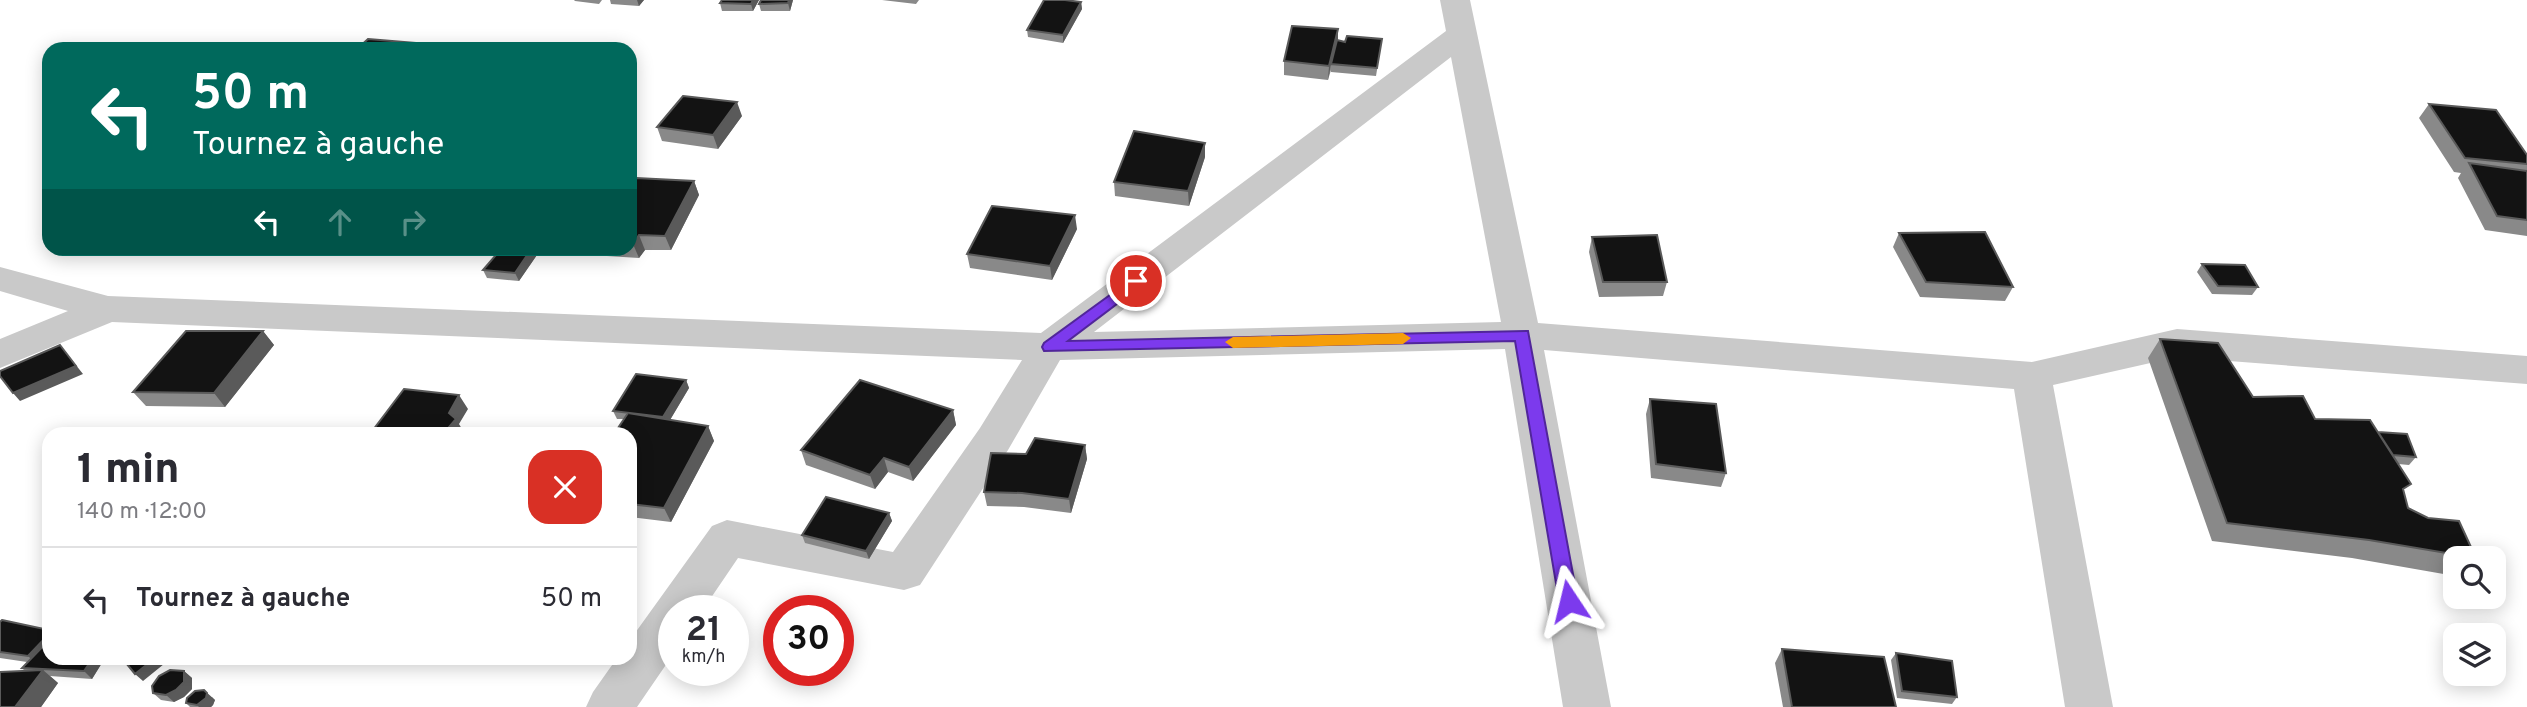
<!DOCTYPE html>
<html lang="fr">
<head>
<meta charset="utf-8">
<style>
  body { margin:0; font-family:Overpass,sans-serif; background:#f2f2f3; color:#2b2b33; height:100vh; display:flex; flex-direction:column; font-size:26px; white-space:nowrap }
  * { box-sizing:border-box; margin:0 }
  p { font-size:23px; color:#7c7c81 }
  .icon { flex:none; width:38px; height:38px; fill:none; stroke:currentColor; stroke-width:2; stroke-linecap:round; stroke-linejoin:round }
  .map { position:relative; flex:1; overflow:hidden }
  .drawer { position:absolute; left:42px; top:427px; width:595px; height:238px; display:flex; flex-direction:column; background:#fff; border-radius:21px; box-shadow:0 4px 18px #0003 }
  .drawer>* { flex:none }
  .banner { position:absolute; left:42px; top:42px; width:595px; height:214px; border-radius:21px; box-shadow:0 4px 18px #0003; background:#00695c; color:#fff; overflow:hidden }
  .tools { position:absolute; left:2443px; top:546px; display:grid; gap:14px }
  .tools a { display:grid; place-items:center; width:63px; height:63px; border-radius:14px; background:#fff; box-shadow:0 4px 18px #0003; font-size:35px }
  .speed { position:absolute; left:658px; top:595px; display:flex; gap:14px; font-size:35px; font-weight:700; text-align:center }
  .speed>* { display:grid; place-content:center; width:91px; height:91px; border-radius:50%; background:#fff; box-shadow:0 4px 18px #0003; line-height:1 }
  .speed small { font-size:18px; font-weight:400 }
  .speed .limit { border:10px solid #d22; background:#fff; color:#111 }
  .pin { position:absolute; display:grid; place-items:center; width:60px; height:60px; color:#fff; margin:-30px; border:4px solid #fff; border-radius:50%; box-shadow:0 2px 7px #0007 }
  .me { position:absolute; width:77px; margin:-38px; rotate:350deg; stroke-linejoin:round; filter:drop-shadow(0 0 5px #0008) }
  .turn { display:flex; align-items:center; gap:24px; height:147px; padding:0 35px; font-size:32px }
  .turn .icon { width:91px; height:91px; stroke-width:2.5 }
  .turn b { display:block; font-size:49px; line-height:60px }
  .lanes { display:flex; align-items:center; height:66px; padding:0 35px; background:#0003; justify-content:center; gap:35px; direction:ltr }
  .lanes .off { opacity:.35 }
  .round { display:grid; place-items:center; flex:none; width:74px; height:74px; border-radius:21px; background:#f2f2f3 }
  .head { display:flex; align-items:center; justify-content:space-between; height:119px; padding:0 35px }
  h1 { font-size:42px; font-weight:800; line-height:52px }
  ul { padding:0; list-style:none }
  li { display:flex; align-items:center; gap:21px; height:105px; padding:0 35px; border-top:2px solid #e1e1e2 }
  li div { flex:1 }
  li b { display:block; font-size:26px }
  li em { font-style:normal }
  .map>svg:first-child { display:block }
</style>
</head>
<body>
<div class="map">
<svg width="2527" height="707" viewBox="0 0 2527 707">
  <rect width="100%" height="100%" fill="#fff"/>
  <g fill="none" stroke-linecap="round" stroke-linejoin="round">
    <path fill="#c9c9c9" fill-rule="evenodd" d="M 1440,0 L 1470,0 L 1538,323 L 2032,362 L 2177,329 L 2527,356 L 2527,384 L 2177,357 L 2053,385 L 2113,707 L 2065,707 L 2014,389 L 1544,350 L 1611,707 L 1563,707 L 1505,349 L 1060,360 L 1008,450 L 920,585 L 904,590 L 738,558 L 702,611 L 674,611 L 674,653 L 637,707 L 586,707 L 593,692 L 617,658 L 630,658 L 630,640 L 712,526 L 727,520 L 893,552 L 980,428 L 1022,360 L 112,322 L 0,368 L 0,339 L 68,311 L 0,291 L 0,267 L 108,296 L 1041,333 L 1446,31 ZM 1451,57 L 1501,322 L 1094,332 Z"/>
  </g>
  <path fill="#898989" d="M 574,0 L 602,0 L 599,4 L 575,1 Z
    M 610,0 L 644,0 L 639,6 L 611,4 Z
    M 722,0 L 759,0 L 753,11 L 722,11 L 720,3 Z
    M 793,0 L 790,11 L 761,11 L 759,4 Z
    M 882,0 L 919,0 L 916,4 Z
    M 1081,2 L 1082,9 L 1063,43 L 1028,37 L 1027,30 Z
    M 1338,29 L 1338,41 L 1345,42 L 1382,39 L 1376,76 L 1331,72 L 1331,70 L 1328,80 L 1284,75 L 1284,61 Z
    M 2429,104 L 2527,155 L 2527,236 L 2485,230 L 2458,178 L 2461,173 L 2454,172 L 2419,118 Z
    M 742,116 L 718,149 L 662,141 L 657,127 Z
    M 1205,157 L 1189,206 L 1115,196 L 1114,182 Z
    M 694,181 L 699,195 L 671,250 L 645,250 L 639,258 L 591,255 L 588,248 L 630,248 L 630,183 Z
    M 1077,229 L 1052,280 L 970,268 L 967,254 Z
    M 1899,233 L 2013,287 L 2005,301 L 1920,297 L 1893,247 Z
    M 1592,237 L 1667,282 L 1663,296 L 1599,297 L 1589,252 Z
    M 539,252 L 519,281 L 487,278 L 483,270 Z
    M 2202,264 L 2258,287 L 2252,295 L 2212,294 L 2197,272 Z
    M 263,331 L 274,345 L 225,407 L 146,406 L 133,392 Z
    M 2160,339 L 2253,397 L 2315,419 L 2378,432 L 2416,457 L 2409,465 L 2398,464 L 2403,492 L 2408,508 L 2428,518 L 2476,558 L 2455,558 L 2455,576 L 2352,558 L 2212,541 L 2148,358 Z
    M 686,380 L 689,388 L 670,420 L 708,426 L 714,441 L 671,522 L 630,517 L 630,434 L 623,419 L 617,419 L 613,411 Z
    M 1650,399 L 1726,473 L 1721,487 L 1651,478 L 1646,414 Z
    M 953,410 L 956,425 L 913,481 L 888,472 L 875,489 L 806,465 L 801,450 Z
    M 1085,445 L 1087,459 L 1071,513 L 1024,507 L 987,506 L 984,492 L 1026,454 Z
    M 889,513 L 892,521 L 869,559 L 805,543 L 802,535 Z
    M 0,622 L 105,658 L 92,679 L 50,676 L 58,683 L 41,707 L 0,707 L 25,671 L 22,668 L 27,662 L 0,658 Z
    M 1782,649 L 1896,707 L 1783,707 L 1775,663 Z
    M 1896,653 L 1957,697 L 1952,704 L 1897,698 L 1891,660 Z
    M 184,671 L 192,678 L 192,689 L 184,697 L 174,702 L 161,700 L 153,693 Z
    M 212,697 L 215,700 L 213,705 L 211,707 L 190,707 L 186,703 Z"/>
  <path fill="#5a5a5a" d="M 637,0 L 644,0 L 639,6 Z
    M 753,0 L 759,0 L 753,11 L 751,4 Z
    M 789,0 L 793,0 L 790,11 L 788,3 Z
    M 1081,2 L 1082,9 L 1063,43 L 1063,35 Z
    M 1338,29 L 1338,43 L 1331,64 L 1328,80 L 1329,66 Z
    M 737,102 L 742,116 L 718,149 L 713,135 Z
    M 1205,143 L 1205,157 L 1189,206 L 1188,191 Z
    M 694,181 L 699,195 L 671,250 L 665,236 Z
    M 1075,215 L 1077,229 L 1052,280 L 1050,266 Z
    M 639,235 L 645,250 L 639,258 L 633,244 Z
    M 532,248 L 537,248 L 539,252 L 519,281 L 515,273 Z
    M 263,331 L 274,345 L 225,407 L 214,393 Z
    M 60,345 L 83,374 L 20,401 L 13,393 Z
    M 686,380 L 689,388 L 667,425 L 663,417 Z
    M 459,395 L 468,409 L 459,424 L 465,434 L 441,434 L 449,413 Z
    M 953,410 L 956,425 L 913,481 L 909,467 Z
    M 708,426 L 714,441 L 671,522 L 664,508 Z
    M 1085,445 L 1087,459 L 1071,513 L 1069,499 Z
    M 884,458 L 888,472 L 875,489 L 870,475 Z
    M 889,513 L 892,521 L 869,559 L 866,551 Z
    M 49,634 L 49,650 L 36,664 L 28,656 Z
    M 93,658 L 105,658 L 92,679 L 84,671 Z
    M 155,658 L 163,658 L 164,664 L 143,681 L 135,674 Z
    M 43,670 L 58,683 L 41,707 L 15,707 Z
    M 184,671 L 192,678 L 192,689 L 184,697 L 174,702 L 166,695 Z
    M 204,690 L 215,700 L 213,705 L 211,707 L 199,707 L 197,705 Z"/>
  <path fill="#131313" stroke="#5a5a5a" stroke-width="2" d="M 722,0 L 753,0 L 751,4 L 720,3 Z
    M 761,0 L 789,0 L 788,3 L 759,4 Z
    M 1044,0 L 1065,0 L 1081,2 L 1063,35 L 1027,30 Z
    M 1292,26 L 1338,29 L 1329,66 L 1284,61 Z
    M 1347,36 L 1382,39 L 1377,68 L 1331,64 L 1337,40 L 1345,42 Z
    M 368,39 L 429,44 L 424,49 L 357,49 Z
    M 464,46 L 499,48 L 461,49 Z
    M 683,96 L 737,102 L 713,135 L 657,127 Z
    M 2429,104 L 2496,110 L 2527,155 L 2527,164 L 2465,158 Z
    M 1134,131 L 1205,143 L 1188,191 L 1114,182 Z
    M 2469,163 L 2527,171 L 2527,220 L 2497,216 Z
    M 636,178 L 694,181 L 665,236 L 639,235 L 633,244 L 630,244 L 630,183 L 632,184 Z
    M 992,206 L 1075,215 L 1050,266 L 967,254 Z
    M 1985,232 L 2013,287 L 1926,282 L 1899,233 Z
    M 1657,235 L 1667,282 L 1603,282 L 1592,237 Z
    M 502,248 L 532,248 L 515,273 L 483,270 Z
    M 2202,264 L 2245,265 L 2258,287 L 2218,286 Z
    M 186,331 L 263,331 L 214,393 L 133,392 Z
    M 2160,339 L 2218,343 L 2253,397 L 2303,396 L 2315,419 L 2370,420 L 2411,484 L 2403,489 L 2408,508 L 2428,518 L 2459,521 L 2476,558 L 2369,540 L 2227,523 Z
    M 60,345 L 76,366 L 13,393 L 0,376 L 0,371 Z
    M 636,374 L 686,380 L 663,417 L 613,411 Z
    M 860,380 L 953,410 L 909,467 L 884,458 L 870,475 L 801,450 Z
    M 404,389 L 459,395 L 449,413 L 456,419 L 444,433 L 441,434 L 370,434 Z
    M 1650,399 L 1716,404 L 1726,473 L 1656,464 Z
    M 628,413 L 708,426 L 664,508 L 630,504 L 630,434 L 614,434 Z
    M 2378,432 L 2407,434 L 2416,457 L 2393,455 Z
    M 1035,438 L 1085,445 L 1069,499 L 1022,493 L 984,492 L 991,453 L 1026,454 Z
    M 826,497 L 889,513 L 866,551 L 802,535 Z
    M 2,620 L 49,630 L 49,634 L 28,656 L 0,652 L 0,622 Z
    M 49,640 L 49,658 L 93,658 L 84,671 L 22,668 Z
    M 1782,649 L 1884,657 L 1896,707 L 1792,707 Z
    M 1896,653 L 1952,661 L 1957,697 L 1902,691 Z
    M 122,658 L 155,658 L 135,674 Z
    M 43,670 L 15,707 L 0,707 L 0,672 Z
    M 170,670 L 184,671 L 184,682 L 176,690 L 166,695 L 153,693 L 152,686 L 159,676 Z
    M 204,690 L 207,693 L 206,698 L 197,705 L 186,703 L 187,698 L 195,691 Z"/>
  <path fill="#7c3aed" stroke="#51269a" stroke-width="2" d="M 1136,276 L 1142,277 L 1144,281 L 1142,285 L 1068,341 L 1528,331 L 1578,601 L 1575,606 L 1569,609 L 1562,606 L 1559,601 L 1515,341 L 1044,351 L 1042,347 L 1044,343 Z"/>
  <path fill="#f59e0b" d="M 1403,333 L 1411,338 L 1403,344 L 1233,348 L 1225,342 L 1233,337 Z"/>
</svg>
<div class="tools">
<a><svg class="icon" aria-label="search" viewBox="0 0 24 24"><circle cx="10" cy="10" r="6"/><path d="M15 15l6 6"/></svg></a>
<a><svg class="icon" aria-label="layers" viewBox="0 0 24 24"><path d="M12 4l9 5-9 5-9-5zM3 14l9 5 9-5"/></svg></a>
</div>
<div class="speed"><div>21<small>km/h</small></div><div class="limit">30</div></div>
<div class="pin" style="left:1136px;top:281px;background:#d93025"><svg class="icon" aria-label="arrive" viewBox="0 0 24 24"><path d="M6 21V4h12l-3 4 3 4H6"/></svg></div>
<svg class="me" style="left:1569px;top:601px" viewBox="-20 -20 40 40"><path d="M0-17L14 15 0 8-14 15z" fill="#7c3aed" stroke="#fff" stroke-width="4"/></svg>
<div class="banner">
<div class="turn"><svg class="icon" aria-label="left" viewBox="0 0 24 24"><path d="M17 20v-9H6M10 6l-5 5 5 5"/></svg><div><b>50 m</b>Tournez à gauche</div></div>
<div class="lanes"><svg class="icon" aria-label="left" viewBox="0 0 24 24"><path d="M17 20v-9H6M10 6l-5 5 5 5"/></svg><svg class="icon off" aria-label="ahead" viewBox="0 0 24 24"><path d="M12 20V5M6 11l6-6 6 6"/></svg><svg class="icon off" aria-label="right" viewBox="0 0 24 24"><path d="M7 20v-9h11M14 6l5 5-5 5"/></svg></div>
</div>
<section class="drawer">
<div class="head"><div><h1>1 min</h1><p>140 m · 12:00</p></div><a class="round" style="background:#d93025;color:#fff"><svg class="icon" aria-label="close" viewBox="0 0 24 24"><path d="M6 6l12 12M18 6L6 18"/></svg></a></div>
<ul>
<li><svg class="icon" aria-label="left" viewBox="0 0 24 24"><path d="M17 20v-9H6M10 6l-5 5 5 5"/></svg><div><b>Tournez à gauche</b></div><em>50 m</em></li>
</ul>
</section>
</div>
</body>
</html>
